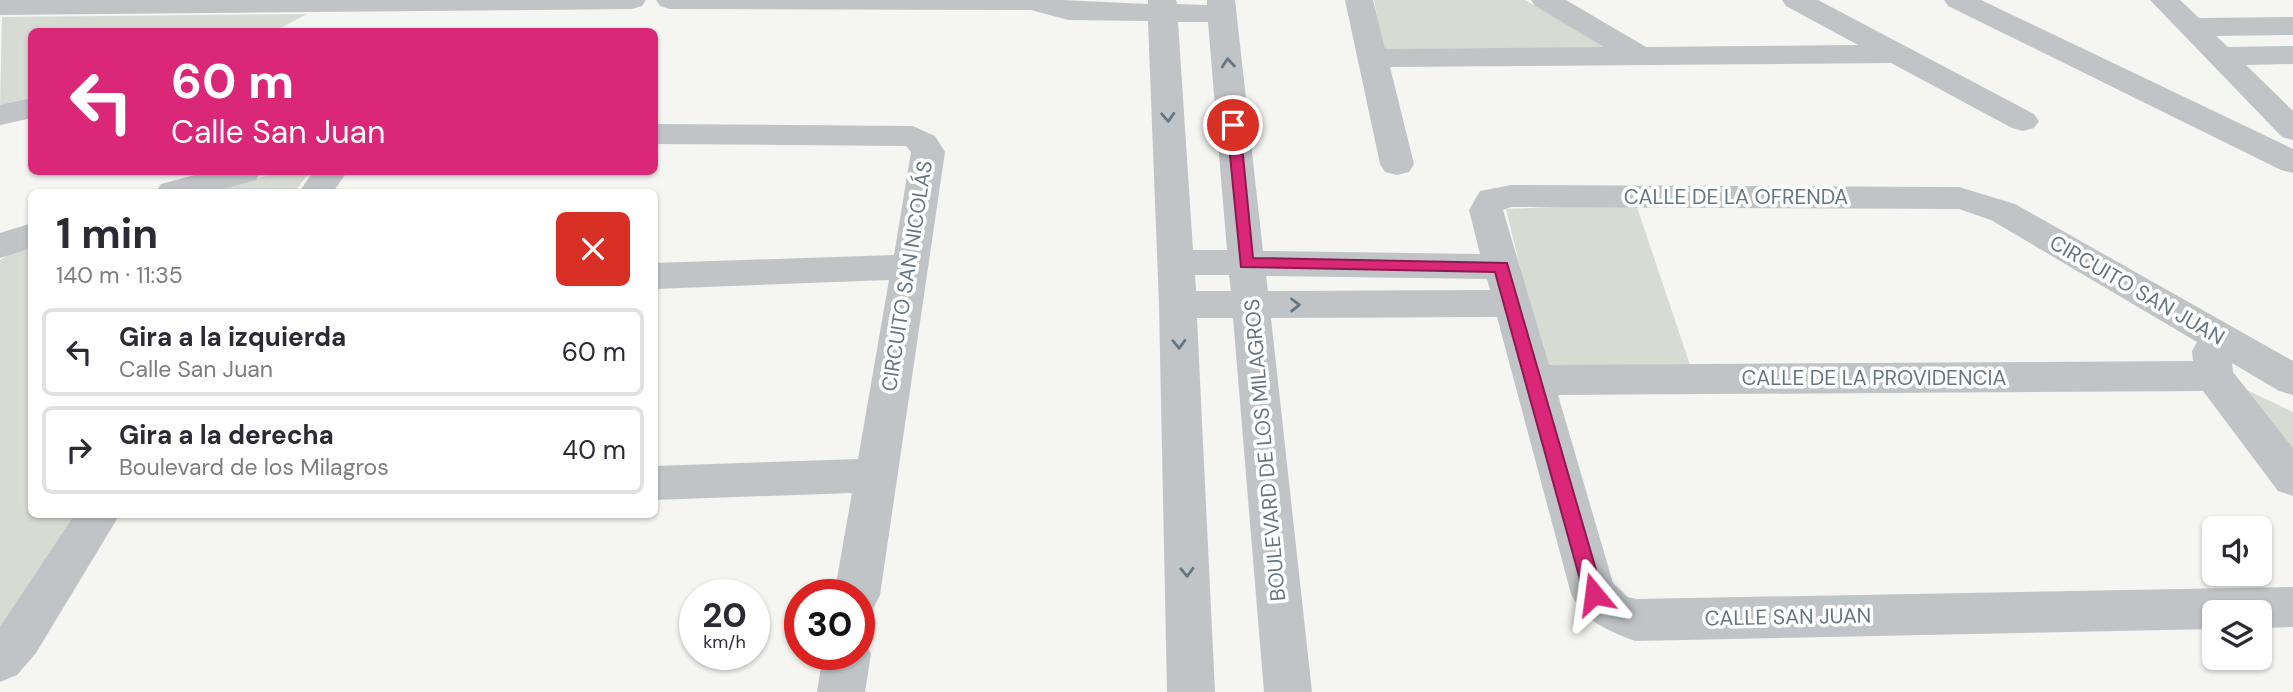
<!DOCTYPE html>
<html lang="es">
<head>
<meta charset="utf-8">
<style>
  body { margin:0; font-family:"DM Sans",sans-serif; background:#f2f2f3; color:#2b2b33; height:100vh; display:flex; flex-direction:column; font-size:26px; white-space:nowrap }
  * { box-sizing:border-box; margin:0 }
  p { font-size:23px; color:#7c7c81 }
  .icon { flex:none; width:38px; height:38px; fill:none; stroke:currentColor; stroke-width:2; stroke-linecap:round; stroke-linejoin:round }
  .map { position:relative; flex:1; overflow:hidden }
  .panel { position:absolute; left:28px; top:189px; width:630px; height:329px; display:flex; flex-direction:column; background:#fff; border-radius:10px; box-shadow:0 2px 5px #0004 }
  .panel>* { flex:none }
  .hud { position:absolute; left:28px; top:28px; width:630px; height:147px; border-radius:10px; box-shadow:0 2px 5px #0004; background:#db2777; color:#fff; overflow:hidden }
  .controls { position:absolute; left:2202px; top:516px; display:grid; gap:14px }
  .controls a { display:grid; place-items:center; width:70px; height:70px; border-radius:10px; background:#fff; box-shadow:0 2px 5px #0004; font-size:35px }
  .speed { position:absolute; left:679px; top:579px; display:flex; gap:14px; font-size:35px; font-weight:700; text-align:center }
  .speed>* { display:grid; place-content:center; width:91px; height:91px; border-radius:50%; background:#fff; box-shadow:0 2px 5px #0004; line-height:1 }
  .speed small { font-size:18px; font-weight:400 }
  .speed .limit { border:10px solid #d22; background:#fff; color:#111 }
  .pin { position:absolute; display:grid; place-items:center; width:60px; height:60px; color:#fff; margin:-30px; border:4px solid #fff; border-radius:50%; box-shadow:0 2px 7px #0007 }
  .me { position:absolute; width:77px; margin:-38px; rotate:344deg; stroke-linejoin:round; filter:drop-shadow(0 0 5px #0008) }
  .turn { display:flex; align-items:center; gap:24px; height:147px; padding:0 28px; font-size:32px }
  .turn .icon { width:91px; height:91px; stroke-width:2.5 }
  .turn b { display:block; font-size:49px; line-height:60px }
  .round { display:grid; place-items:center; flex:none; width:74px; height:74px; border-radius:10px; background:#f2f2f3 }
  .overview { display:flex; align-items:center; justify-content:space-between; height:119px; padding:0 28px }
  h1 { font-size:42px; font-weight:700; line-height:52px }
  ul { padding:0; list-style:none }
  li { display:flex; align-items:center; gap:21px; height:88px; margin:0 14px 10px; padding:0 14px; border:4px solid #e1e1e2; border-radius:10px }
  li div { flex:1 }
  li b { display:block; font-size:26px }
  li em { font-style:normal }
  .map>svg:first-child { display:block }
</style>
</head>
<body>
<div class="map">
<svg width="2293" height="692" viewBox="0 0 2293 692">
  <rect width="100%" height="100%" fill="#f5f5f2"/>
  <path fill="#d6dcd3" d="M 1374,0 L 1525,0 L 1607,48 L 1383,49 Z
    M 307,14 L 275,31 L 32,32 L 31,100 L 0,108 L 2,17 Z
    M 280,172 L 309,172 L 295,192 L 210,192 Z
    M 1636,204 L 1690,365 L 1544,367 L 1506,209 Z
    M 31,246 L 32,514 L 87,515 L 0,636 L 0,260 L 13,252 Z
    M 2232,383 L 2293,412 L 2293,462 Z"/>
  <g fill="none" stroke-linecap="round" stroke-linejoin="round">
    <path fill="#c0c4c7" fill-rule="evenodd" d="M 0,0 L 646,0 L 642,6 L 632,9 L 0,15 Z
      M 656,0 L 1061,0 L 1148,4 L 1148,0 L 1176,0 L 1177,4 L 1207,5 L 1207,0 L 1235,0 L 1263,251 L 1480,254 L 1469,210 L 1480,191 L 1511,185 L 1959,187 L 2015,204 L 2293,361 L 2293,395 L 2279,391 L 2232,363 L 2233,372 L 2293,448 L 2293,496 L 2278,491 L 2203,391 L 1558,395 L 1613,583 L 1628,597 L 1636,599 L 2293,587 L 2293,627 L 2259,628 L 2259,612 L 2214,612 L 2214,629 L 1635,641 C 1607,630 1585,622 1571,594 L 1497,317 L 1271,318 L 1312,692 L 1264,692 L 1233,318 L 1197,318 L 1215,692 L 1167,692 L 1159,305 L 1148,21 L 1068,20 L 1031,10 L 670,9 L 660,6 ZM 1178,22 L 1208,22 L 1227,250 L 1193,250 ZM 1511,207 L 1959,209 L 1991,220 L 2197,342 L 2192,351 L 2193,361 L 1549,365 L 1503,210 ZM 1195,275 L 1229,275 L 1231,291 L 1196,291 ZM 1266,276 L 1487,279 L 1490,290 L 1268,291 Z
      M 1345,0 L 1373,0 L 1385,49 L 1604,47 L 1535,6 L 1531,0 L 1566,0 L 1646,47 L 1858,45 L 1786,6 L 1782,0 L 1818,0 L 2034,114 L 2039,121 L 2034,128 L 2023,131 L 2012,128 L 1891,63 L 1390,67 L 1414,164 L 1409,172 L 1397,175 L 1385,172 L 1380,164 Z
      M 1944,0 L 1981,0 L 2293,149 L 2293,173 L 2281,170 L 1948,6 Z
      M 2150,0 L 2180,0 L 2199,18 L 2293,17 L 2293,35 L 2216,36 L 2228,47 L 2293,46 L 2293,64 L 2246,65 L 2293,111 L 2293,140 L 2282,137 Z
      M 32,98 L 32,118 L 0,125 L 0,105 Z
      M 654,124 L 913,126 L 935,136 L 945,152 L 880,595 L 873,609 L 859,614 L 859,595 L 834,595 L 852,493 L 654,500 L 654,466 L 858,459 L 889,280 L 654,289 L 654,263 L 894,255 L 911,152 L 906,146 L 654,144 Z
      M 206,172 L 261,172 L 256,180 L 211,192 L 156,192 L 161,184 Z
      M 313,172 L 347,172 L 333,192 L 299,192 Z
      M 32,223 L 32,248 L 0,258 L 0,233 Z
      M 75,514 L 120,514 L 36,653 L 17,675 L 0,682 L 0,627 Z
      M 859,637 L 864,639 L 871,654 L 865,692 L 817,692 L 823,654 L 859,654 Z"/>
  </g>
  <defs><path id="oneway-chevron" d="M-2-3.5L2.5 0L-2 3.5" fill="none" stroke-width="1.6" stroke-linecap="round" stroke-linejoin="round" transform="scale(1.75)"/></defs>
  <g stroke="#657681">
    <use href="#oneway-chevron" transform="translate(1228 63) rotate(-95)"/>
    <use href="#oneway-chevron" transform="translate(1168 117) rotate(87)"/>
    <use href="#oneway-chevron" transform="translate(1295 305) rotate(-1)"/>
    <use href="#oneway-chevron" transform="translate(1179 344) rotate(88)"/>
    <use href="#oneway-chevron" transform="translate(1187 572) rotate(88)"/>
  </g>
  <path fill="#db2777" stroke="#8e194d" stroke-width="2" d="M 1233,120 L 1240,125 L 1253,258 L 1507,263 L 1603,594 L 1600,600 L 1594,602 L 1587,600 L 1584,594 L 1495,272 L 1241,267 L 1227,125 Z"/>
  <g text-anchor="middle" stroke-width="7" stroke-linejoin="round" paint-order="stroke">
    <g font-size="21" fill="#657681" stroke="#fff">
      <text x="1736" y="204">CALLE DE LA OFRENDA</text>
      <text transform="translate(907 276) rotate(-81)" y="7">CIRCUITO SAN NICOLÁS</text>
      <text transform="translate(2137 290) rotate(30)" y="7">CIRCUITO SAN JUAN</text>
      <text x="1874" y="385">CALLE DE LA PROVIDENCIA</text>
      <text transform="translate(1265 450) rotate(-95)" y="7">BOULEVARD DE LOS MILAGROS</text>
      <text transform="translate(1788 617) rotate(-1)" y="7">CALLE SAN JUAN</text>
    </g>
  </g>
</svg>
<div class="controls">
<a><svg class="icon" aria-label="sound" viewBox="0 0 24 24"><path d="M4 9h4l5-4v14l-5-4H4zM17 9q2 3 0 6"/></svg></a>
<a><svg class="icon" aria-label="layers" viewBox="0 0 24 24"><path d="M12 4l9 5-9 5-9-5zM3 14l9 5 9-5"/></svg></a>
</div>
<div class="speed"><div>20<small>km/h</small></div><div class="limit">30</div></div>
<div class="pin" style="left:1233px;top:125px;background:#d93025"><svg class="icon" aria-label="arrive" viewBox="0 0 24 24"><path d="M6 21V4h12l-3 4 3 4H6"/></svg></div>
<svg class="me" style="left:1594px;top:594px" viewBox="-20 -20 40 40"><path d="M0-17L14 15 0 8-14 15z" fill="#db2777" stroke="#fff" stroke-width="4"/></svg>
<div class="hud">
<div class="turn"><svg class="icon" aria-label="left" viewBox="0 0 24 24"><path d="M17 20v-9H6M10 6l-5 5 5 5"/></svg><div><b>60 m</b>Calle San Juan</div></div>
</div>
<section class="panel">
<div class="overview"><div><h1>1 min</h1><p>140 m · 11:35</p></div><a class="round" style="background:#d93025;color:#fff"><svg class="icon" aria-label="close" viewBox="0 0 24 24"><path d="M6 6l12 12M18 6L6 18"/></svg></a></div>
<ul>
<li><svg class="icon" aria-label="left" viewBox="0 0 24 24"><path d="M17 20v-9H6M10 6l-5 5 5 5"/></svg><div><b>Gira a la izquierda</b><p>Calle San Juan</p></div><em>60 m</em></li>
<li><svg class="icon" aria-label="right" viewBox="0 0 24 24"><path d="M7 20v-9h11M14 6l5 5-5 5"/></svg><div><b>Gira a la derecha</b><p>Boulevard de los Milagros</p></div><em>40 m</em></li>
</ul>
</section>
</div>
</body>
</html>
